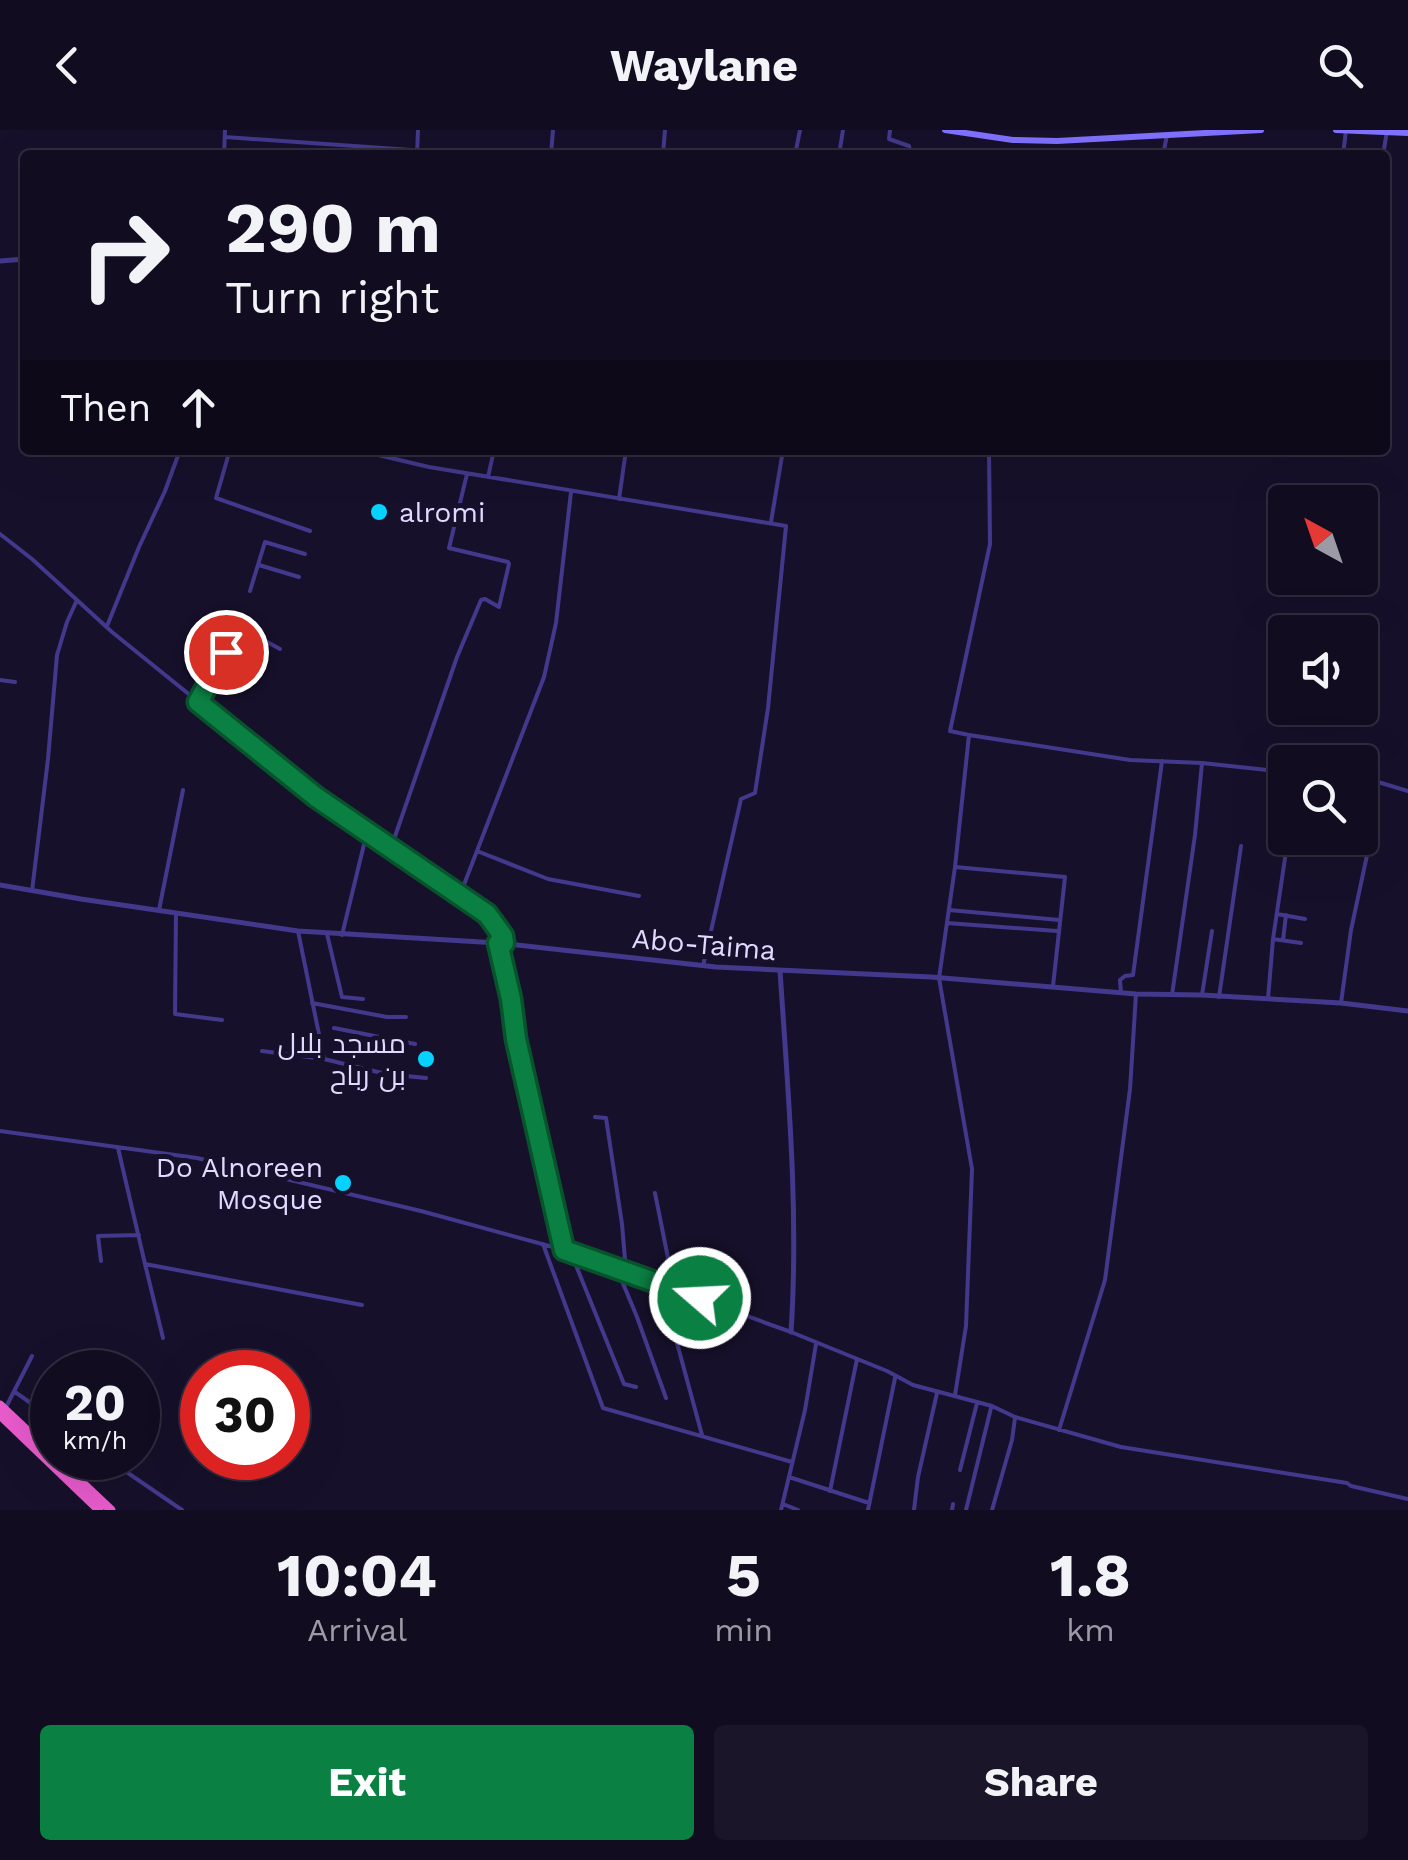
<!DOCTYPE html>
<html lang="en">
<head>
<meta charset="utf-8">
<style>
  body { margin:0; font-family:"Work Sans",Cairo,sans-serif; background:#1a1529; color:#f1f3f6; height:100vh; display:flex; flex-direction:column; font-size:38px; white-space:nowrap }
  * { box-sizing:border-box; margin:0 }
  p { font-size:32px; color:#9c9ba5 }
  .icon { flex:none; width:55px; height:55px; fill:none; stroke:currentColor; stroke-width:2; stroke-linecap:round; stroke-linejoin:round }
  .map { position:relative; height:1380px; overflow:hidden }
  .sheet { display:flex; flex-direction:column; background:#110c20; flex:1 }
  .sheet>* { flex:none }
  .top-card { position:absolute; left:20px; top:20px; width:1370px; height:305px; border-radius:10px; box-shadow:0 10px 40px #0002,0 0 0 2px #302c3e; background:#110c20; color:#f1f3f6; overflow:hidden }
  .needle { width:65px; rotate:320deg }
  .buttons { position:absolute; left:1268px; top:355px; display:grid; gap:20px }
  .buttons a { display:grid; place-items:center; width:110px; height:110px; border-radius:10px; background:#110c20; box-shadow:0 10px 40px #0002,0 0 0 2px #302c3e; font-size:50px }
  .speed { position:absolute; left:30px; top:1220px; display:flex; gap:20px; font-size:50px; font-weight:700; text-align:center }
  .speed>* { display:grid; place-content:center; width:130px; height:130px; border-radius:50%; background:#110c20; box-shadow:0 10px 40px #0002,0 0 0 2px #302c3e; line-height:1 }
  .speed small { font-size:25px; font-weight:400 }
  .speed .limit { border:15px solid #d22; background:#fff; color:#111 }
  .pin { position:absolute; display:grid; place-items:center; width:85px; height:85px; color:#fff; margin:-42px; border:5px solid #fff; border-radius:50%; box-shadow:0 2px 10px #0007 }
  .me { position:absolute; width:110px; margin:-55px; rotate:289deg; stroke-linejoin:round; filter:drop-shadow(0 0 8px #0008) }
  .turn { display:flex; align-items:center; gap:35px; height:210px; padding:0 40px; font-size:45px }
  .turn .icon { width:130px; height:130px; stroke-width:2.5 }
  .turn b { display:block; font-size:70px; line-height:85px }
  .then { display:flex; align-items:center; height:95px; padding:0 40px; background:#0003; gap:20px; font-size:38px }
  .eta { display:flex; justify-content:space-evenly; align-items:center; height:170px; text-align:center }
  .eta b { font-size:60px; font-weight:700; line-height:70px }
  .primary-button { display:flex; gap:20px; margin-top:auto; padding:20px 40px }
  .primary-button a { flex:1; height:115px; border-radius:10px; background:#0b8043; color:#fff; font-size:40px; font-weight:700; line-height:115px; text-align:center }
  .primary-button a+a { background:#1a1529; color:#f1f3f6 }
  header { display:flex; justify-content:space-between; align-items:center; height:130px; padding:0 40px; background:#110c20; font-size:45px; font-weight:700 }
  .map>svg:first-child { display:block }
</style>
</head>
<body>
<header><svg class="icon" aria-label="back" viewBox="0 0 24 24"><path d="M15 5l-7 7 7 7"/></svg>Waylane<svg class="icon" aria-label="search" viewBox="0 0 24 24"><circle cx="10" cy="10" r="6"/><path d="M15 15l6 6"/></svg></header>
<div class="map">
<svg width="1408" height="1380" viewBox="0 0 1408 1380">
  <rect width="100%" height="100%" fill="#17102b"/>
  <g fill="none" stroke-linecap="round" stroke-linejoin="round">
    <path stroke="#43398c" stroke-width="4" d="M 890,0 L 889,9 L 909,16 L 911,25
      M 225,7 L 483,25
      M 224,25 L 225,0
      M 417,25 L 418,0
      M 551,25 L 553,0
      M 663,25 L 665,0
      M 795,25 L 800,0
      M 839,25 L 843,0
      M 1163,25 L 1167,5
      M 1343,25 L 1346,0
      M 1383,25 L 1387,1
      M 23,68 L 25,49
      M 217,320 L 229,323 L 216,368 L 310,401
      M 357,320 L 429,337 L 786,396 L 768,578 L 755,663 L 741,669 L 703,836
      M 488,347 L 494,320
      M 619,369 L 626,320
      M 771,392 L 783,320
      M 0,404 L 32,429 L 112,502 L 316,667 L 487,783 L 503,806 L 504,813
      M 259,435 L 299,447
      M 250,461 L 265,412 L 305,424
      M 107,496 L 139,417 L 165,361 L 180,320
      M 0,550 L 15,552
      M 198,572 L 240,497 L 280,519
      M 969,605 L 1130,630 L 1202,633 L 1285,642
      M 1360,650 L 1378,652 L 1408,661
      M 391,718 L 457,527 L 481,470 L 485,469 L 499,477 L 509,434 L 508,432 L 449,418 L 467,344
      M 477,721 L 548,749 L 639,766
      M 955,737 L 1065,747 L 1053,856
      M 32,761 L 48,629 L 57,525 L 67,492 L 77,470
      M 460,765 L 544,547 L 556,493 L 571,362
      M 159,780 L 183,660
      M 949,780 L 1059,790
      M 176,783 L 175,884 L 222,890
      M 1277,784 L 1305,789
      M 947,793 L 1057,801
      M 298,801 L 324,929
      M 327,804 L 342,867 L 363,869
      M 342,805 L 367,702
      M 1273,809 L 1288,708
      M 1283,810 L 1286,785
      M 498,813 L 511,869 L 515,909 L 564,1120
      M 1121,863 L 1120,850 L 1125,846 L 1133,845 L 1162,631
      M 1172,865 L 1195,705 L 1202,633
      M 1202,865 L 1212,801
      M 1219,867 L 1241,716
      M 1268,869 L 1273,809 L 1301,813
      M 312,873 L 387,887 L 406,887
      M 1341,873 L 1351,800 L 1369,716 L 1378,652
      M 334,898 L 415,914
      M 262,921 L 324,929 L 386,944 L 426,948
      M 595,987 L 606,988 L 622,1094 L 626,1141
      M 0,1001 L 197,1028 L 421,1081 L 564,1120 L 791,1202 L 887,1241 L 913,1255 L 992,1276 L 1015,1287 L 1121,1317 L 1347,1353 L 1351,1356 L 1408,1369
      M 118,1018 L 145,1134 L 362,1175
      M 655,1063 L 668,1128 L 663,1152 L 658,1154 L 668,1180 L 702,1305
      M 543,1114 L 603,1278 L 792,1332
      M 571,1123 L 624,1254 L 636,1257
      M 101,1131 L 98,1106 L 139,1105
      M 145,1134 L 163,1208
      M 617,1139 L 637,1187 L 666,1268
      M 15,1262 L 52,1288
      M 955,1265 L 966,1196 L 972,1039 L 939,848 L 955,737 L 969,605 L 950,601 L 990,414 L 989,320
      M 5,1279 L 32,1226
      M 1059,1300 L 1105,1150 L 1130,959 L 1136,864
      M 106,1328 L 182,1380
      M 960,1340 L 977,1273
      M 789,1347 L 869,1373
      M 830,1361 L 857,1229
      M 783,1374 L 798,1380
      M 781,1380 L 805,1280 L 816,1214
      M 868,1380 L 895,1248
      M 914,1380 L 918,1347 L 937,1263
      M 952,1380 L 953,1374
      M 966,1380 L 991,1278
      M 992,1380 L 1012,1310 L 1015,1288"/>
    <path stroke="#43398c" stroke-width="5" d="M 0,131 L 25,129
      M 0,755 L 81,769 L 298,801 L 498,813 L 716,837 L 931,847 L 1136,864 L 1202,865 L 1341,873 L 1408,881
      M 780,841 C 788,961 799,1082 791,1202"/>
    <path stroke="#8071ff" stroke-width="6" d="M 945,0 L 1013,10 L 1057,11 L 1261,0
      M 1336,0 L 1408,3"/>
    <path stroke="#e85bcc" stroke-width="9" d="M 0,1275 L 52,1324
      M 0,1285 L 99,1380
      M 56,1328 L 111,1380"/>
  </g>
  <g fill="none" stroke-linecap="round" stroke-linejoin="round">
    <g stroke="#07532c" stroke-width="25">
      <path id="route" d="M 226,522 L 198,572 L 316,667 L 487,784 L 503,806 L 504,813 L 498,813 L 511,869 L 516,909 L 564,1120 L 700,1168"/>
    </g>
    <use href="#route" stroke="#0b8043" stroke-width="18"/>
  </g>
  <g fill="#06d2ff" stroke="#17102b" stroke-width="4">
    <circle cx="379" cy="382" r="10"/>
    <circle cx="426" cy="929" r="10"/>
    <circle cx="343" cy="1053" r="10"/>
  </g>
  <g text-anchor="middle" stroke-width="10" stroke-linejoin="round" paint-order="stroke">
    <g font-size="28" fill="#e1daff" stroke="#17102b" text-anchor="end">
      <text x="399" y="392" text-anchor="start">alromi</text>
      <text x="406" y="923">مسجد بلال<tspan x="406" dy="32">بن رباح</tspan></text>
      <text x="323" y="1047">Do Alnoreen<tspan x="323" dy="32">Mosque</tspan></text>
    </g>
    <g font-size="28" fill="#e1daff" stroke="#17102b">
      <text transform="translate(704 814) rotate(5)" y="10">Abo-Taima</text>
    </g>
  </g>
</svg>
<div class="buttons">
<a><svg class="needle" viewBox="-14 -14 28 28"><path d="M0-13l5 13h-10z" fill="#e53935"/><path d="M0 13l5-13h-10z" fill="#9c9ba5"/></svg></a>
<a><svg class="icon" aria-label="sound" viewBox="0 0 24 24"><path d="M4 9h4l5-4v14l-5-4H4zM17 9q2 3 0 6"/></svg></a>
<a><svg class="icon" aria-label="search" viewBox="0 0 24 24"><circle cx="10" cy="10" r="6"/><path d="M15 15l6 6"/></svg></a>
</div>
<div class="speed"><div>20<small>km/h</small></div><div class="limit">30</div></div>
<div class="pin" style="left:226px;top:522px;background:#d93025"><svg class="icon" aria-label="arrive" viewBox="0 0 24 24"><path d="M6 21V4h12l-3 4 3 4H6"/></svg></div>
<svg class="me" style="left:700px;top:1168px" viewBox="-20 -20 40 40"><circle r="17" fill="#0b8043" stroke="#fff" stroke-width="3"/><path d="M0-11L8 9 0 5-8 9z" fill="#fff"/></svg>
<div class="top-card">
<div class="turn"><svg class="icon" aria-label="right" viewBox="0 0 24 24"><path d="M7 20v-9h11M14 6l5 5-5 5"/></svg><div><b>290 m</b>Turn right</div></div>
<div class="then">Then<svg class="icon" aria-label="ahead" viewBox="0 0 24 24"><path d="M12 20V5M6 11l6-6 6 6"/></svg></div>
</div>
</div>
<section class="sheet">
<div class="eta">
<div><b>10:04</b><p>Arrival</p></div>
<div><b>5</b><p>min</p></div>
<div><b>1.8</b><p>km</p></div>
</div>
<div class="primary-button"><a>Exit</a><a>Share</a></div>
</section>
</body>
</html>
